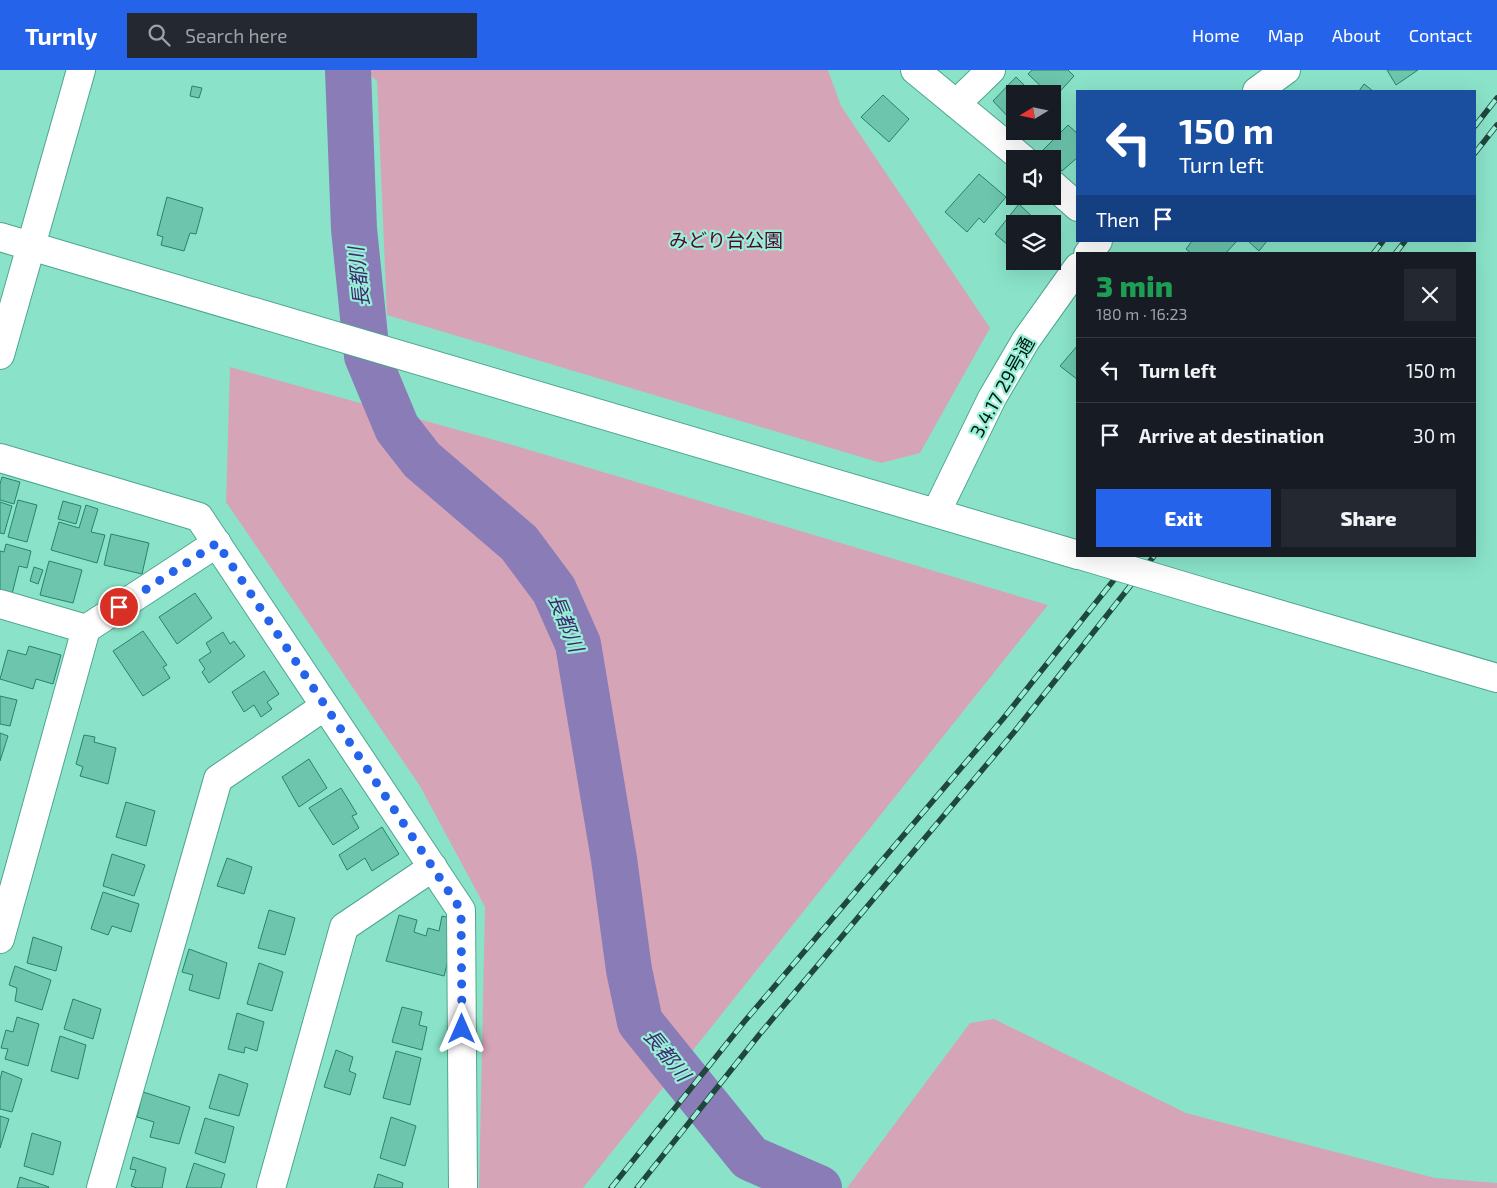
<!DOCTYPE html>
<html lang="en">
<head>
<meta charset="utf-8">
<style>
  body { margin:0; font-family:"Exo 2","Noto Sans JP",sans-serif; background:#242831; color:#f1f3f6; height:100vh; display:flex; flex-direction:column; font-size:19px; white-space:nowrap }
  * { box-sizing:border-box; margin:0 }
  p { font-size:16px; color:#9ea1a6 }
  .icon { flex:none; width:28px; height:28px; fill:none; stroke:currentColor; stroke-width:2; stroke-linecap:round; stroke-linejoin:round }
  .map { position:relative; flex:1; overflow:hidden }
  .details { position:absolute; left:1076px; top:182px; width:400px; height:305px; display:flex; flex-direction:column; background:#171b24; border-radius:0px; box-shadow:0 5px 20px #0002 }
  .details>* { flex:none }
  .banner { position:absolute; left:1076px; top:20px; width:400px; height:152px; border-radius:0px; box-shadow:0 5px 20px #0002; background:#1a4fa0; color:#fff; overflow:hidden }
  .needle { width:32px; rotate:260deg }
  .tools { position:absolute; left:1006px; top:15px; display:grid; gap:10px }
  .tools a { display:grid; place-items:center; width:55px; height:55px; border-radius:0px; background:#171b24; box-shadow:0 5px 20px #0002; font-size:25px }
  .pin { position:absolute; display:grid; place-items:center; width:42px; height:42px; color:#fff; margin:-21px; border:2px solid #fff; border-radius:50%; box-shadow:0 1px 5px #0007 }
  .me { position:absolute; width:55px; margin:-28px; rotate:0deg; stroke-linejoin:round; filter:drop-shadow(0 0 4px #0008) }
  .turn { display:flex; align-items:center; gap:18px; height:105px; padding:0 20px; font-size:22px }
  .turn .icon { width:65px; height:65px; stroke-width:2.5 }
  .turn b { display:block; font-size:35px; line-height:42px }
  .then { display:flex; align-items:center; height:48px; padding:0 20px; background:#0003; gap:10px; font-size:19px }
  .round { display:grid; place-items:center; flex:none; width:52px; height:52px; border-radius:0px; background:#242831 }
  .summary { display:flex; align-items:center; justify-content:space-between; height:85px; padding:0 20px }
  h1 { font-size:30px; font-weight:800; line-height:38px; color:#1e9e55 }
  .action { display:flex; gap:10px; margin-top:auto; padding:10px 20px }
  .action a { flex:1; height:58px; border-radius:0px; background:#2563eb; color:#fff; font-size:20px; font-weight:800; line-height:58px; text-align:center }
  .action a+a { background:#242831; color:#f1f3f6 }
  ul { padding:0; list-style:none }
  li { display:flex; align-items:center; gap:15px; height:65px; padding:0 20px; border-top:1px solid #363941 }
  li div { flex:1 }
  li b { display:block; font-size:19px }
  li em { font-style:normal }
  header { display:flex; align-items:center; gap:30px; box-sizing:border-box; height:70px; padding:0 25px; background:#2563eb; color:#fff }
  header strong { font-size:24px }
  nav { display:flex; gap:28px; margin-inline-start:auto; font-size:18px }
  .search { width:350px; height:45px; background:#242831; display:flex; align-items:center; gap:12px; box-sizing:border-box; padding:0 18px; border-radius:0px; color:#9ea1a6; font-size:19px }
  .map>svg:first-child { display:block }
</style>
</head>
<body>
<header>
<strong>Turnly</strong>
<div class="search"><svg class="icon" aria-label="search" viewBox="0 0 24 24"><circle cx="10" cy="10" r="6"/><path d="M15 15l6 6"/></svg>Search here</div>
<nav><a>Home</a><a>Map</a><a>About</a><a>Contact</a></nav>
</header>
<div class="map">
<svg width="1497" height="1118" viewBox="0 0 1497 1118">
  <rect width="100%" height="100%" fill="#8ae3c9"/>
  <path fill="#d6a4b7" d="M 364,0 L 828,0 L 841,36 L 990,258 L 920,383 L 881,393 L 387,245 L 377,11 Z
    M 230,297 L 516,376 L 1048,535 L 583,1118 L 479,1118 L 485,837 L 420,716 L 226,432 Z
    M 994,949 L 1186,1043 L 1435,1108 L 1497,1113 L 1497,1118 L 847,1118 L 970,953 Z"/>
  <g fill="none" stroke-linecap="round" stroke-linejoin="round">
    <path stroke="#897cb7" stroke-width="46" d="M 348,0 L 354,159 L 367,286 L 397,358 L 422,390 L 519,473 L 554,520 L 578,574 L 614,789 L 629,900 L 640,952 L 750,1088 L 819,1118"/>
  </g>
  <path fill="#6cc5ac" stroke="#25846e" d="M 1032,0 L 1068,0 L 1074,6 L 1054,28 L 1052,24 L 1049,24 L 1028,4 Z
    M 1387,0 L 1418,0 L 1396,15 Z
    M 1016,7 L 1033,24 L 1015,24 L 1015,54 L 993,31 Z
    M 1364,14 L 1373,21 L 1359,21 Z
    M 192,16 L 202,18 L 199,28 L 190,26 Z
    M 883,25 L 909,49 L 889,72 L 861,47 Z
    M 1068,55 L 1078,64 L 1078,87 L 1062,101 L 1057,95 L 1052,98 L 1052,89 L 1043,89 L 1039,84 Z
    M 979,104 L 1006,127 L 984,153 L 979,148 L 967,162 L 945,142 Z
    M 167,127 L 203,138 L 196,164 L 190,163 L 184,181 L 161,175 L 163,167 L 157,165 Z
    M 1019,134 L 1040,154 L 1015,154 L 1015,181 L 995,164 Z
    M 1192,171 L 1234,171 L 1236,172 L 1225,184 L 1192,184 L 1186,179 Z
    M 1248,171 L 1267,171 L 1259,181 Z
    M 1078,275 L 1078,310 L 1060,296 Z
    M 2,407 L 20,412 L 14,434 L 0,430 L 0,414 Z
    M 18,430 L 37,435 L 27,472 L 8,467 Z
    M 63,431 L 81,436 L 76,454 L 58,449 Z
    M 0,432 L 12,436 L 4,464 L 0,463 Z
    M 86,435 L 98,439 L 91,462 L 105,465 L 97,493 L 51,480 L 59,452 L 79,458 Z
    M 111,464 L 149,473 L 142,504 L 104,495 Z
    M 6,474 L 31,481 L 27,498 L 19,496 L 12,524 L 0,526 L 0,481 L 4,482 Z
    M 49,491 L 82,500 L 73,533 L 40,525 Z
    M 34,497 L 43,500 L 38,514 L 30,511 Z
    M 195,523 L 212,548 L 177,574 L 159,547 Z
    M 143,561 L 167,595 L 163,597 L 170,608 L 143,626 L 113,581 Z
    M 223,562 L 230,574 L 234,571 L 245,586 L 209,613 L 202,602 L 205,599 L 199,590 L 211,582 L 206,573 Z
    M 29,576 L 61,585 L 53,614 L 36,609 L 33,619 L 0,609 L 8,580 L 26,585 Z
    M 264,601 L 279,624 L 267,632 L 272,639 L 261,647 L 254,635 L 244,642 L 232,622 Z
    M 0,626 L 17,630 L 10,656 L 0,654 Z
    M 0,663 L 8,666 L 0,691 Z
    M 84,665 L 95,667 L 94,672 L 116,678 L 108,714 L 80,706 L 83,697 L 76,694 Z
    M 309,689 L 327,718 L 299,737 L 282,707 Z
    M 341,718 L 357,744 L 352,746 L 359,758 L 333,775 L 309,738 Z
    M 126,732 L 155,741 L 146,776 L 116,767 Z
    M 382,757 L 399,784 L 372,801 L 365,788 L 347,800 L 339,785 Z
    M 112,784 L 145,795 L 134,826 L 103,816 Z
    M 227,788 L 252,797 L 244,824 L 217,816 Z
    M 103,822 L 139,834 L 131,862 L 112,856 L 108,865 L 91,859 Z
    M 269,840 L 295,848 L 285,885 L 258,878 Z
    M 399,845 L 417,850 L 414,862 L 426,866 L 428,858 L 439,861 L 442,846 L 454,849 L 454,867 L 444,906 L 386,891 Z
    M 33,867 L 62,877 L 56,901 L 27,893 Z
    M 189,879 L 227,893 L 219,929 L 189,920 L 193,905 L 182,902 Z
    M 259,893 L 283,902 L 272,941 L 247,934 Z
    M 15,896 L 51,910 L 42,940 L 15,931 L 17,918 L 9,915 Z
    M 73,929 L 101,939 L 93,969 L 64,959 Z
    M 402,937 L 422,942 L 419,955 L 427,957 L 422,980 L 392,972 Z
    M 237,943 L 264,952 L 257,981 L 245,977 L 244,983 L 228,979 Z
    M 17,947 L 39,954 L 28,996 L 5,989 L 8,979 L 1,978 L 6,960 L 13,962 Z
    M 60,966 L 86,975 L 78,1009 L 51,1001 Z
    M 336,980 L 353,987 L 349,1001 L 356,1004 L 350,1025 L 324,1017 Z
    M 396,981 L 421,988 L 410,1035 L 383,1028 Z
    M 2,1001 L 22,1009 L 12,1042 L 0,1039 L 0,1010 Z
    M 219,1004 L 248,1014 L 239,1046 L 209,1038 Z
    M 143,1022 L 190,1037 L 179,1074 L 150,1067 L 154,1052 L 137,1047 Z
    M 0,1046 L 9,1049 L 0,1078 Z
    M 391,1047 L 416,1056 L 405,1096 L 380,1088 Z
    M 205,1048 L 234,1057 L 225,1093 L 195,1083 Z
    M 32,1063 L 61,1072 L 53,1105 L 24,1096 Z
    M 133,1087 L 166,1098 L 162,1118 L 137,1118 L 131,1116 L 136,1100 L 130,1099 Z
    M 194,1093 L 225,1104 L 221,1118 L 186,1118 Z
    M 378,1104 L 403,1113 L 402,1118 L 374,1118 Z
    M 20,1107 L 49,1117 L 48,1118 L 17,1118 Z"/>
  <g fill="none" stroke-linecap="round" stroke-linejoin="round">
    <g stroke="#4da68f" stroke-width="30">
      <path id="minor" d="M 915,0 L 1023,89
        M 956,34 L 991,0
        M 1052,114 L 1078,137
        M 0,285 L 81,0
        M 0,388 L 199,447 L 461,840 L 463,1118
        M 0,534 L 86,559
        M 0,869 L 86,559 L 217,473
        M 101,1118 L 218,709 L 325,636
        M 271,1118 L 344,857 L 433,797"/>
    </g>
    <g stroke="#4da68f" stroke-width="30">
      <path id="tertiary" d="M 1257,21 L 1286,0
        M 0,167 L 1078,485
        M 1088,184 L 1098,171
        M 936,443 L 992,328 L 1026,270 L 1078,197
        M 1220,527 L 1497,608"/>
    </g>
    <use href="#minor" stroke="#fff" stroke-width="28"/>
    <use href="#tertiary" stroke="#fff" stroke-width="28"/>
    <g stroke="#1f473c" stroke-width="5.5">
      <path id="rail" d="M 1475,56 L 1497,28
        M 1475,83 L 1497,55
        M 1373,184 L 1383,171
        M 1395,184 L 1405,171
        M 611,1118 L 744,952 L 1002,650 L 1133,486
        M 637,1118 L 759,965 L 1015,661 L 1154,486"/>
    </g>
    <use href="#rail" stroke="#97f0d6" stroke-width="4" stroke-dasharray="11" stroke-linecap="butt"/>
    <g stroke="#4da68f" stroke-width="30" stroke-linecap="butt">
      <path id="tertiary-bridge" d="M 1083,486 L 1220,527"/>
    </g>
    <use href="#tertiary-bridge" stroke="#fff" stroke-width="28"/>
  </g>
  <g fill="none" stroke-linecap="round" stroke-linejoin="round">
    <path stroke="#2563eb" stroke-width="9" stroke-dasharray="0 16.2" d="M 119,537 L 217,473 L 461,840 L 462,959"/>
  </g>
  <g text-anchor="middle" stroke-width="4.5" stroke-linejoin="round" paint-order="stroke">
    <g font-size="19" fill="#550432" stroke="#97f0d6">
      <text x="726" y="177">みどり台公園</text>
    </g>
    <g font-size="19" fill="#001a13" stroke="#97f0d6">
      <text transform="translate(1002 317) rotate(-61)" y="7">3.4.17 29号通</text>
    </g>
    <g font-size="20" font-style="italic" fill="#402a71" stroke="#97f0d6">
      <text transform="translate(359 207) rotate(-96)" y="7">長都川</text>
      <text transform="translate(566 553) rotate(68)" y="7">長都川</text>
      <text transform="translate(667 985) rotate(51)" y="7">長都川</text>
    </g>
  </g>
</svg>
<div class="tools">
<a><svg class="needle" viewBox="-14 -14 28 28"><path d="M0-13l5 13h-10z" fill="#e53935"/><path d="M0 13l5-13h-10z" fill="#9ea1a6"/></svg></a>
<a><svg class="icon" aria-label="sound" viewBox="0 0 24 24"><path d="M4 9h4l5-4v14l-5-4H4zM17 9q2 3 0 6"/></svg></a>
<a><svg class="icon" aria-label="layers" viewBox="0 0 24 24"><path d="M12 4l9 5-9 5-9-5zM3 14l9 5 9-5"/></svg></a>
</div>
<div class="pin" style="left:119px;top:537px;background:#d93025"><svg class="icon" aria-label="arrive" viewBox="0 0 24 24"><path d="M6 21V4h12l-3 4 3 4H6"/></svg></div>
<svg class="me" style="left:462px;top:959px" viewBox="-20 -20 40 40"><path d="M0-17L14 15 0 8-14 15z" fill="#2563eb" stroke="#fff" stroke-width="4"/></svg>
<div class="banner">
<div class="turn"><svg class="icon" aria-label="left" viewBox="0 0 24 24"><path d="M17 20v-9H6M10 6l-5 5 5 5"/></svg><div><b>150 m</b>Turn left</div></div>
<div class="then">Then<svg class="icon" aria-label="arrive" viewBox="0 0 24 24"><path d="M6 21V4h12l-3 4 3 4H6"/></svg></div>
</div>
<section class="details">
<div class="summary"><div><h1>3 min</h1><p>180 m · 16:23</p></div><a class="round"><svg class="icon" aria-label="close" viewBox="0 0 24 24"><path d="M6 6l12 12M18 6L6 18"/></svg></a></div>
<ul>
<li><svg class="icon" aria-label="left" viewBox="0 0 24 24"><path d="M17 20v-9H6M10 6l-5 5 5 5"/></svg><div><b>Turn left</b></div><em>150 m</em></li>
<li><svg class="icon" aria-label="arrive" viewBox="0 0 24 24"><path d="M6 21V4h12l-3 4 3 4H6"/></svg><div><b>Arrive at destination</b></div><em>30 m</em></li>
</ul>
<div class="action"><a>Exit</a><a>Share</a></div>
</section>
</div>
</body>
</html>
